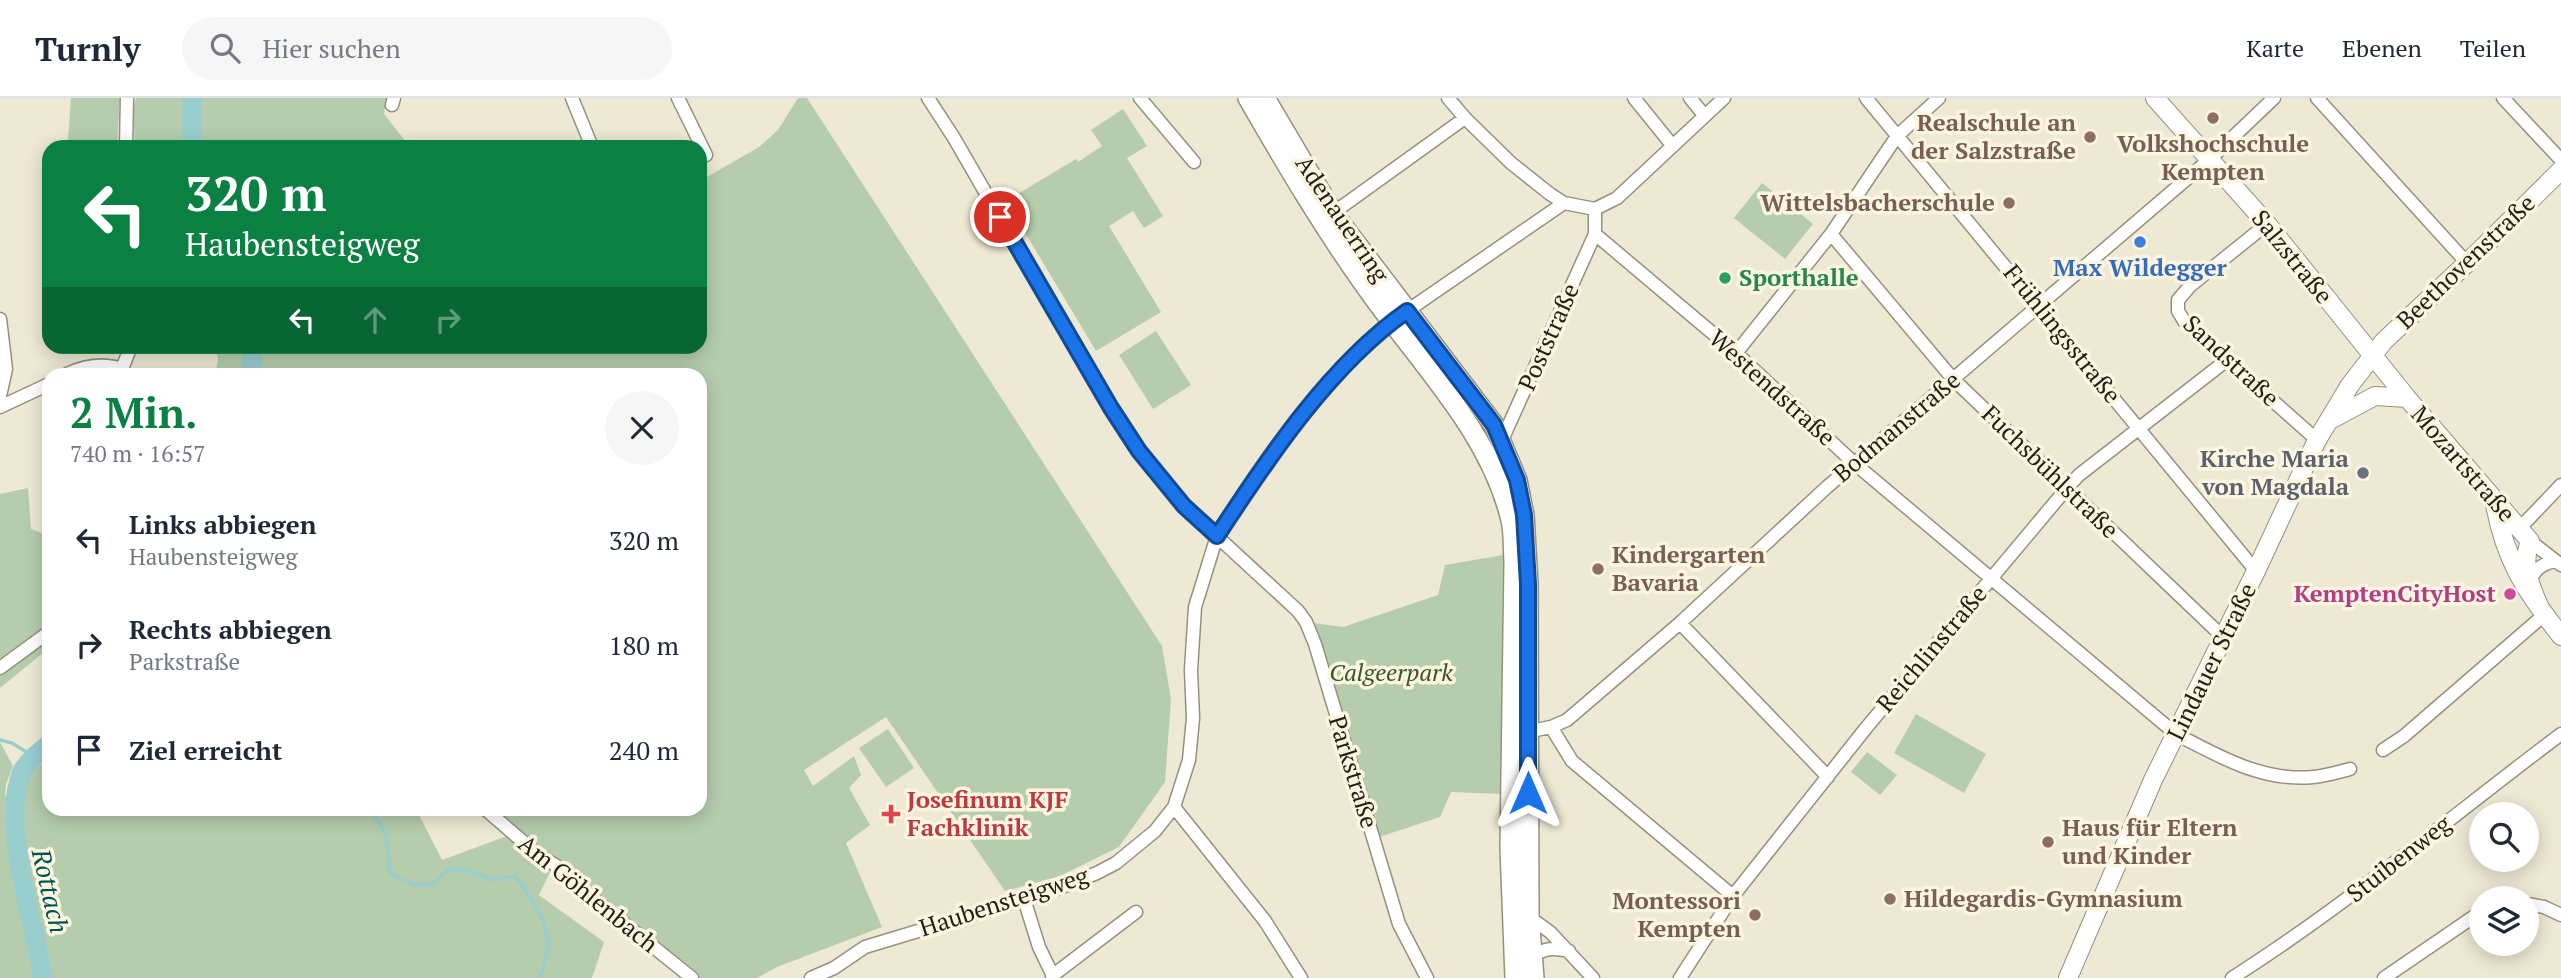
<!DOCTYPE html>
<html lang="de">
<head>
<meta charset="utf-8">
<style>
  body { margin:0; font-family:"PT Serif",serif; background:#f6f6f7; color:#1f2937; height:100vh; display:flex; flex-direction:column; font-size:26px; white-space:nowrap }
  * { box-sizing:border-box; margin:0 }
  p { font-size:23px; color:#747a83 }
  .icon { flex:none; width:38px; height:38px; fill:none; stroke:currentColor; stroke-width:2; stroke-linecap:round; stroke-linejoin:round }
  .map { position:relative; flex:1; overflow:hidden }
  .panel { position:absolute; left:42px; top:270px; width:665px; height:448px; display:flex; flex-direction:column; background:#fff; border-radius:21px; box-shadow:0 4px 18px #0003 }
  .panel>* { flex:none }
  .guide { position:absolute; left:42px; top:42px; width:665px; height:214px; border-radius:21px; box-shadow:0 4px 18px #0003; background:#0b8043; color:#fff; overflow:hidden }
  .tools { position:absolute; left:2469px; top:704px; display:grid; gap:14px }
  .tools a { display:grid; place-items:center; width:70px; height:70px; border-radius:50%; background:#fff; box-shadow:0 4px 18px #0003; font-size:35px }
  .pin { position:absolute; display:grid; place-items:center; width:60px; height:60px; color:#fff; margin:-30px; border:4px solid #fff; border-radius:50%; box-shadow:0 2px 7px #0007 }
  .me { position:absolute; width:77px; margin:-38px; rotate:0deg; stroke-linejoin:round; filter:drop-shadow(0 0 5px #0008) }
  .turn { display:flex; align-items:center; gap:24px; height:147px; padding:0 28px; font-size:32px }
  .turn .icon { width:91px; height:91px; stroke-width:2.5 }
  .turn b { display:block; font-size:49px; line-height:60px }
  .lanes { display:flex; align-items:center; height:66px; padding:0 28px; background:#0003; justify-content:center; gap:35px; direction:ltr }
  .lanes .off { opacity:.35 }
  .round { display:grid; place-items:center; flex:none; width:74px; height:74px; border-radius:37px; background:#f6f6f7 }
  .summary { display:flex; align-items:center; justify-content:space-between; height:119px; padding:0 28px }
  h1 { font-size:42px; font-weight:700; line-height:52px; color:#0b8043 }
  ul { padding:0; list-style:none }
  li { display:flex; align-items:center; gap:21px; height:105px; padding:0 28px }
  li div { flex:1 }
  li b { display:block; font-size:26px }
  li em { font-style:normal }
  header { display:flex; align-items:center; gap:42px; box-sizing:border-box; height:98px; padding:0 35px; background:#fff; border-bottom:2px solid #e0e1e3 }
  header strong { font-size:33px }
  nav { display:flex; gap:38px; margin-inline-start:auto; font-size:24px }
  .search { width:490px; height:63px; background:#f6f6f7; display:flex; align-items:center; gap:18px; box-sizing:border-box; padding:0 24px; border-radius:38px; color:#747a83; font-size:26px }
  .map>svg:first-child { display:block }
</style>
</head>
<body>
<header>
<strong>Turnly</strong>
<div class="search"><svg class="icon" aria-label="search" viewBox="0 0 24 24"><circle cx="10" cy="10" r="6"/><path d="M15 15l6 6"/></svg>Hier suchen</div>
<nav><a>Karte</a><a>Ebenen</a><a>Teilen</a></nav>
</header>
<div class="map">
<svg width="2561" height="880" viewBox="0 0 2561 880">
  <rect width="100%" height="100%" fill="#eee9d4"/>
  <path fill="#b5cdad" d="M 71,0 L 120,0 L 117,46 L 68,42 Z
    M 136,0 L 387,0 L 384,16 L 410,49 L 135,49 L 133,13 Z
    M 798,0 L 807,0 L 1162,548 L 1171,601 L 1165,684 L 1119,749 L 1060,778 L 1005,793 L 886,619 L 804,672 L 813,688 L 854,658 L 861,677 L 849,690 L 870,727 L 846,745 L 882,829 L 777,869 L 757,880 L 698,880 L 627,823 L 496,711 L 700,710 L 700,276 L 215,276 L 218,262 L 216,249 L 700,248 L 700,83 L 759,49 L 778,32 Z
    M 1123,11 L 1147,48 L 1127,60 L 1163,118 L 1144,130 L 1133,113 L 1109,128 L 1161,214 L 1096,253 L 1006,103 L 1076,61 L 1078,64 L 1102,48 L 1091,32 Z
    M 1762,85 L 1813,126 L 1785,161 L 1734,120 Z
    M 1156,233 L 1191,287 L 1153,311 L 1119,257 Z
    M 28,390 L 31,431 L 49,438 L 49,528 L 0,562 L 0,396 Z
    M 1503,457 L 1502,696 L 1451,694 L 1440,719 L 1376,740 L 1313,525 L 1343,529 L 1438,497 L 1445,467 Z
    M 49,539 L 49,550 L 0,590 L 0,574 Z
    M 1916,616 L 1986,656 L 1964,695 L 1894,655 Z
    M 888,631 L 914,670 L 886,689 L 859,650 Z
    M 0,644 L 13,668 L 6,686 L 5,698 L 18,692 L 29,675 L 49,660 L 49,710 L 416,711 L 442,762 L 507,738 L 551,772 L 539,797 L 604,844 L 592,880 L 0,880 Z
    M 1867,654 L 1897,677 L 1880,697 L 1851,674 Z"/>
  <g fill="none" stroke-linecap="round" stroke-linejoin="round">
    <path stroke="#98cece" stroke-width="3.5" d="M 0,642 L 12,645 L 33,658
      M 366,710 C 389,727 388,750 390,776 L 414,787 L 432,786 L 448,772 L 466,772 L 493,782 L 515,778 C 540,813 560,837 539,880"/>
    <path stroke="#98cece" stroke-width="19" d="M 192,49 L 192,0
      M 249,248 L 253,260 L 249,276
      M 43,880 C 34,822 0,725 22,673 C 29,661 39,654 49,646"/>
    <g stroke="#96917e" stroke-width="15">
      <path id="street" d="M 572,0 L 592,49
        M 678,0 L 706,57
        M 928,0 L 954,40 L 1110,310 L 1139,353 L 1184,408 L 1298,513 L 1306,524 L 1315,546 L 1399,826 L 1427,880
        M 1140,0 L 1194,64
        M 1448,0 L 1465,20 L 1511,65 L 1550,96 L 1564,105 L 1595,111
        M 1634,0 L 1672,47
        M 1690,0 L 1704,17
        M 1866,0 L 2256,473
        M 2317,0 L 2467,165
        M 2503,0 L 2561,62
        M 392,7 L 394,0
        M 126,49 L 127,0
        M 1595,111 L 1617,100 L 1724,0
        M 1333,115 L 1465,20
        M 2267,126 L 2190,188 L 2178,202 L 2178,213 L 2184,223 L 2227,262 L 2317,342
        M 1595,136 L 1736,255 L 1854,365 L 2176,636 C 2218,658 2263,684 2313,679 C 2326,678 2338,674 2350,671
        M 1831,136 L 1953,281 L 2224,540
        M 0,221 L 6,271 L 0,298
        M 1736,255 L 1831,136 L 1897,38 L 1939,0
        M 67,276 C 84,268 104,265 122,271
        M 125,276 L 122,271 L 131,248
        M 0,309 L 49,286
        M 1502,342 L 1595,136 L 1595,111
        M 2519,431 L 2561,387
        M 2530,443 L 2561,467
        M 2529,485 C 2535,471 2540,467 2554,463
        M 1680,525 L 1828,679
        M 0,570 L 49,534
        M 1551,629 L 1572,663 L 1733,798
        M 1521,635 L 1551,629 L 1567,622 L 1680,525 L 1827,389 L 2210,61 L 2274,0
        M 2383,652 L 2404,638 L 2544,517
        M 1174,709 L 1265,823 L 1301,880
        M 484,710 L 536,755 L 560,770 L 584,793 L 692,880
        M 1024,801 L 1039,849 L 1054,880
        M 2527,806 L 2544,809 L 2561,817
        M 1528,818 L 1550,834 L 1593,880
        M 1531,860 C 1544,849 1554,850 1569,853
        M 1052,878 L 1136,814
        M 811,880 L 834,870 L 865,849 L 1057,791 L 1097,775 L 1116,765 L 1155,733 L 1174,709 L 1189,662 L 1193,620 L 1191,572 L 1195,509 L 1217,438 L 1249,390 L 1303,316 L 1364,247 L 1391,224 L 1564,105
        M 1680,880 L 1733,798 L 1866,630 L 2067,390 L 2079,377 L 2227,262
        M 2232,880 C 2348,806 2452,718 2561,636
        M 2384,880 L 2482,813"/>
    </g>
    <g stroke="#96917e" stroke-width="20">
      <path id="secondary" d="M 2155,0 L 2267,126 L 2407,300 L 2530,443 C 2521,466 2530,488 2540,510
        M 2332,321 L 2375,298 L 2407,300
        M 2494,401 C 2504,461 2525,492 2561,538
        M 2068,880 L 2153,682 L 2256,473 L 2317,342 L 2350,287 L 2384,243 L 2467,165 L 2561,72"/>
    </g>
    <g stroke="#96917e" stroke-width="22">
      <path id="primary" d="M 1248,0 C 1286,66 1325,132 1369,193 C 1420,265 1490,334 1511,422 C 1514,435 1513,450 1514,464 L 1510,750 L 1515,880
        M 1265,0 L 1333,115 L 1494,327 L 1517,382 L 1524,417 L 1528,486 L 1529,818 L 1534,880"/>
    </g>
    <use href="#street" stroke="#fff" stroke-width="12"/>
    <use href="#secondary" stroke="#fff" stroke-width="18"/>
    <use href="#primary" stroke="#fff" stroke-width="19"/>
  </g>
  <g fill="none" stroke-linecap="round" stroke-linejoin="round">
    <g stroke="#114b97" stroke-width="18">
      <path id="route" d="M 1000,119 L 1111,310 L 1139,353 L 1184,408 L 1217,438 C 1268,360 1330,267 1407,213 L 1494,327 L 1517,382 L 1524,417 L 1528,486 L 1528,695"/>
    </g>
    <use href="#route" stroke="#1a73e8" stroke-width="12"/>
  </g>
  <g fill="#8d6e63" stroke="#fcf6e1" stroke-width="2.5">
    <circle cx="2213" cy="20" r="7"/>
    <circle cx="2090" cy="39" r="7"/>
    <circle cx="2009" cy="105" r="7"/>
    <circle cx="1598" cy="471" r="7"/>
    <circle cx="2048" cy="744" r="7"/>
    <circle cx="1890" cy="801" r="7"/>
    <circle cx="1755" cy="817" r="7"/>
  </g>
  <circle fill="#3f7fe0" stroke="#fcf6e1" stroke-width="2.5" cx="2140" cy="144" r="7"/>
  <circle fill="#2e9e5b" stroke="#fcf6e1" stroke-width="2.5" cx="1725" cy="180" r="7"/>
  <circle fill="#6b7280" stroke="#fcf6e1" stroke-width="2.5" cx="2363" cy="375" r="7"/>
  <circle fill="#d1479c" stroke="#fcf6e1" stroke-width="2.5" cx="2510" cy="496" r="7"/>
  <path fill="#e0444e" stroke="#fcf6e1" stroke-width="2.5" d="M887.5 705.5h7v7h7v7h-7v7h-7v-7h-7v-7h7z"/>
  <g text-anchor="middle" stroke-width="7" stroke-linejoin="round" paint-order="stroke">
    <g font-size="24" font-weight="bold" fill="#785e54" stroke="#fcf6e1" text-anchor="end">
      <text x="2076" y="33">Realschule an<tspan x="2076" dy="28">der Salzstraße</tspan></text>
      <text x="2213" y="54" text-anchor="middle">Volkshochschule<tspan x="2213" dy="28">Kempten</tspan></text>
      <text x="1995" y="113">Wittelsbacherschule</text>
      <text x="1612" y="465" text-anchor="start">Kindergarten<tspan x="1612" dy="28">Bavaria</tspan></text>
      <text x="2062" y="738" text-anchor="start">Haus für Eltern<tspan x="2062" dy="28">und Kinder</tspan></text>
      <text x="1904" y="809" text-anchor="start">Hildegardis-Gymnasium</text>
      <text x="1741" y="811">Montessori<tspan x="1741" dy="28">Kempten</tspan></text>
    </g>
    <g font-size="24" fill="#211f17" stroke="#fcf6e1">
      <text transform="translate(1342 121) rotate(56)" y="8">Adenauerring</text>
      <text transform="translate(2292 159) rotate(51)" y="8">Salzstraße</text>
      <text transform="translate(2466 164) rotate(-44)" y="8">Beethovenstraße</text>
      <text transform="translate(2062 236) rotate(51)" y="8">Frühlingsstraße</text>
      <text transform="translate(1549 239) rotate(-66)" y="8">Poststraße</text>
      <text transform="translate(2231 263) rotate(43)" y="8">Sandstraße</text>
      <text transform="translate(1772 290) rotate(42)" y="8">Westendstraße</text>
      <text transform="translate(1897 329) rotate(-40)" y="8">Bodmanstraße</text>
      <text transform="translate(2463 366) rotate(49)" y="8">Mozartstraße</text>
      <text transform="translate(2050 374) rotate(44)" y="8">Fuchsbühlstraße</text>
      <text transform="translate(1932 551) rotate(-50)" y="8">Reichlinstraße</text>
      <text transform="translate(2212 564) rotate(-64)" y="8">Lindauer Straße</text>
      <text transform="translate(1353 674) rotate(73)" y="8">Parkstraße</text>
      <text transform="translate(2399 761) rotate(-38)" y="8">Stuibenweg</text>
      <text transform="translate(588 796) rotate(39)" y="8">Am Göhlenbach</text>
      <text transform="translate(1004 804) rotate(-18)" y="8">Haubensteigweg</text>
    </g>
    <g font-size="24" font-weight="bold" fill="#366cbe" stroke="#fcf6e1">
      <text x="2140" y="178">Max Wildegger</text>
    </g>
    <g font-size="24" font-weight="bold" fill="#27864d" stroke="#fcf6e1" text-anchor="start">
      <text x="1739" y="188">Sporthalle</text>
    </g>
    <g font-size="24" font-weight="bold" fill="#5b616d" stroke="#fcf6e1" text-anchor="end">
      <text x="2349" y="369">Kirche Maria<tspan x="2349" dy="28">von Magdala</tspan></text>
    </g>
    <g font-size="24" font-weight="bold" fill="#b23c85" stroke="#fcf6e1" text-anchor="end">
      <text x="2496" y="504">KemptenCityHost</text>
    </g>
    <g font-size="24" font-style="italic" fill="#355928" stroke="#fcf6e1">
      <text x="1391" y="583">Calgeerpark</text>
    </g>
    <g font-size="24" font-weight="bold" fill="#be3a42" stroke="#fcf6e1" text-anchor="start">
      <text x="907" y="710">Josefinum KJF<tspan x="907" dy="28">Fachklinik</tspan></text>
    </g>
    <g font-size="26" font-style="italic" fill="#015456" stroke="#fcf6e1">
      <text transform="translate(50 793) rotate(77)" y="9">Rottach</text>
    </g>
  </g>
</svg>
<div class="tools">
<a><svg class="icon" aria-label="search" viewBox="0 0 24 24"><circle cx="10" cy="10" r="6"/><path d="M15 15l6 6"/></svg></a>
<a><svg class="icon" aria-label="layers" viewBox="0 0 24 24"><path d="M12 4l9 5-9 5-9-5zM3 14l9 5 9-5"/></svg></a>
</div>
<div class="pin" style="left:1000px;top:119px;background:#d93025"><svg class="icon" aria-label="arrive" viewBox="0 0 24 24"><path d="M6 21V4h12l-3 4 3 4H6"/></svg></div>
<svg class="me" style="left:1528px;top:695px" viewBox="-20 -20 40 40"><path d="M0-17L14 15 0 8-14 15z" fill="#1a73e8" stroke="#fff" stroke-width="4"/></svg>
<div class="guide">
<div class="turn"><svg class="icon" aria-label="left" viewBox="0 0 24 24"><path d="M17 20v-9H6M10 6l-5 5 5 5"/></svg><div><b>320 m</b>Haubensteigweg</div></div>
<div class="lanes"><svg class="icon" aria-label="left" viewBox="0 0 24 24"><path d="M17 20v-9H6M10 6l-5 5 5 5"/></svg><svg class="icon off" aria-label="ahead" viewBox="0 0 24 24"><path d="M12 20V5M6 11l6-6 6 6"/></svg><svg class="icon off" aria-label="right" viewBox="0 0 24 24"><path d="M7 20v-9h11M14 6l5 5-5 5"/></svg></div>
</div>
<section class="panel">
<div class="summary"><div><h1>2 Min.</h1><p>740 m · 16:57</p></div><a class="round"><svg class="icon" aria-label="close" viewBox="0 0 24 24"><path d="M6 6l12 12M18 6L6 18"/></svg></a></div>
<ul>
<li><svg class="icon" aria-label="left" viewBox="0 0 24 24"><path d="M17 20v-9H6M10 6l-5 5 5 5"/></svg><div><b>Links abbiegen</b><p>Haubensteigweg</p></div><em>320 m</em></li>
<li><svg class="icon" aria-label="right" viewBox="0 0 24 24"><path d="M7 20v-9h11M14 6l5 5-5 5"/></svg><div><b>Rechts abbiegen</b><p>Parkstraße</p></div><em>180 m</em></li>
<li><svg class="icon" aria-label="arrive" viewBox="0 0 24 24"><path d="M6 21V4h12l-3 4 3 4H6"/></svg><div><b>Ziel erreicht</b></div><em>240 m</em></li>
</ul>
</section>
</div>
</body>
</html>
